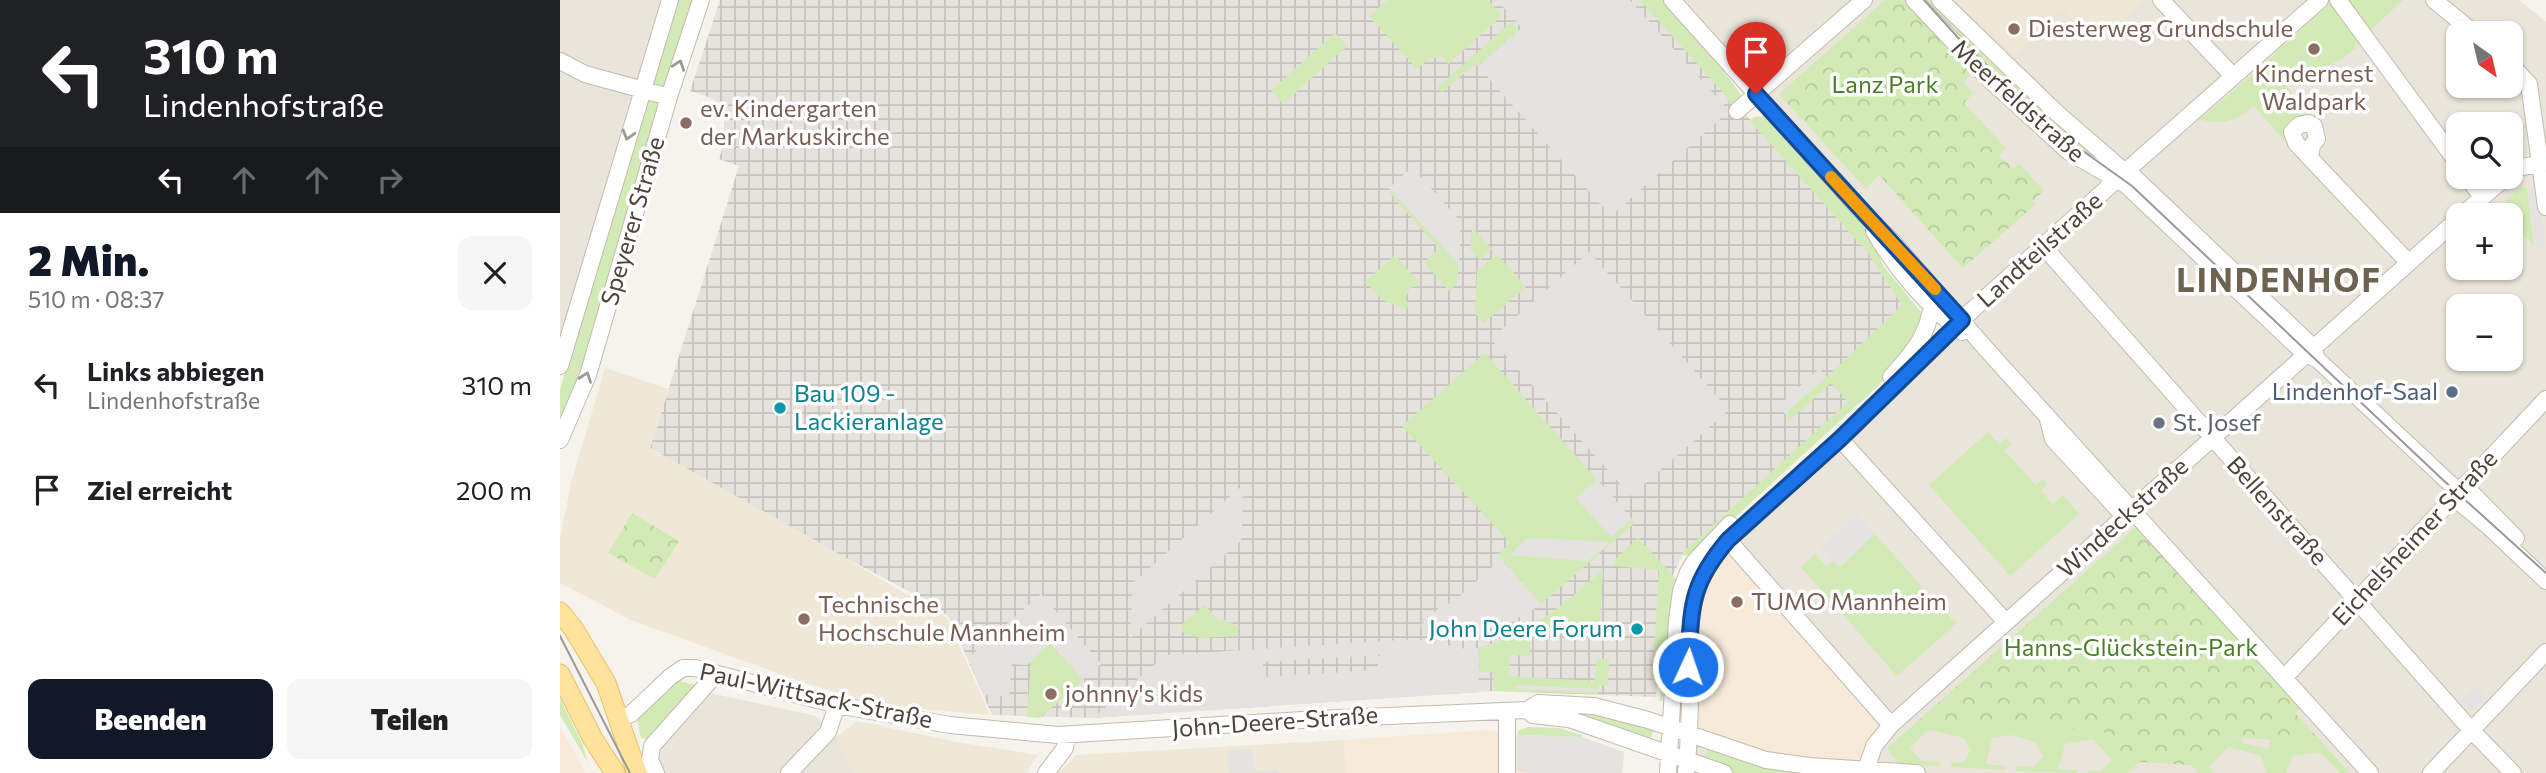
<!DOCTYPE html>
<html lang="de">
<head>
<meta charset="utf-8">
<style>
  body { margin:0; font-family:Commissioner,sans-serif; background:#f6f6f6; color:#202124; height:100vh; display:flex; flex-direction:column; font-size:26px; white-space:nowrap }
  * { box-sizing:border-box; margin:0 }
  p { font-size:23px; color:#757577 }
  .icon { flex:none; width:38px; height:38px; fill:none; stroke:currentColor; stroke-width:2; stroke-linecap:round; stroke-linejoin:round }
  .map { position:relative; flex:1; overflow:hidden }
  .panel { display:flex; flex-direction:column; background:#fff; width:560px }
  .panel>* { flex:none }
  .top-card { background:#202124; color:#fff; overflow:hidden }
  .needle { width:46px; rotate:146deg }
  .fabs { position:absolute; left:1886px; top:21px; display:grid; gap:14px }
  .fabs a { display:grid; place-items:center; width:77px; height:77px; border-radius:14px; background:#fff; box-shadow:0 2px 5px #0004; font-size:35px }
  .pin { position:absolute; display:grid; place-items:center; width:60px; height:60px; color:#fff; margin:-72px -30px; border-radius:50% 50% 50% 0; rotate:-45deg; box-shadow:0 0 7px #0007 }
  .pin .icon { rotate:45deg }
  .me { position:absolute; width:77px; margin:-38px; rotate:3deg; stroke-linejoin:round; filter:drop-shadow(0 0 5px #0008) }
  .turn { display:flex; align-items:center; gap:24px; height:147px; padding:0 28px; font-size:32px }
  .turn .icon { width:91px; height:91px; stroke-width:2.5 }
  .turn b { display:block; font-size:49px; line-height:60px }
  .lanes { display:flex; align-items:center; height:66px; padding:0 28px; background:#0003; justify-content:center; gap:35px; direction:ltr }
  .lanes .off { opacity:.35 }
  .round { display:grid; place-items:center; flex:none; width:74px; height:74px; border-radius:14px; background:#f6f6f6 }
  .overview { display:flex; align-items:center; justify-content:space-between; height:119px; padding:0 28px }
  h1 { font-size:42px; font-weight:800; line-height:52px; color:#111827 }
  .action { display:flex; gap:14px; margin-top:auto; padding:14px 28px }
  .action a { flex:1; height:80px; border-radius:14px; background:#111827; color:#fff; font-size:28px; font-weight:800; line-height:80px; text-align:center }
  .action a+a { background:#f6f6f6; color:#202124 }
  ul { padding:0; list-style:none }
  li { display:flex; align-items:center; gap:21px; height:105px; padding:0 28px }
  li div { flex:1 }
  li b { display:block; font-size:26px }
  li em { font-style:normal }
  main { display:flex; flex:1; min-height:0 }
  .map>svg:first-child { display:block }
</style>
</head>
<body>
<main>
<section class="panel">
<div class="top-card">
<div class="turn"><svg class="icon" aria-label="left" viewBox="0 0 24 24"><path d="M17 20v-9H6M10 6l-5 5 5 5"/></svg><div><b>310 m</b>Lindenhofstraße</div></div>
<div class="lanes"><svg class="icon" aria-label="left" viewBox="0 0 24 24"><path d="M17 20v-9H6M10 6l-5 5 5 5"/></svg><svg class="icon off" aria-label="ahead" viewBox="0 0 24 24"><path d="M12 20V5M6 11l6-6 6 6"/></svg><svg class="icon off" aria-label="ahead" viewBox="0 0 24 24"><path d="M12 20V5M6 11l6-6 6 6"/></svg><svg class="icon off" aria-label="right" viewBox="0 0 24 24"><path d="M7 20v-9h11M14 6l5 5-5 5"/></svg></div>
</div>
<div class="overview"><div><h1>2 Min.</h1><p>510 m · 08:37</p></div><a class="round"><svg class="icon" aria-label="close" viewBox="0 0 24 24"><path d="M6 6l12 12M18 6L6 18"/></svg></a></div>
<ul>
<li><svg class="icon" aria-label="left" viewBox="0 0 24 24"><path d="M17 20v-9H6M10 6l-5 5 5 5"/></svg><div><b>Links abbiegen</b><p>Lindenhofstraße</p></div><em>310 m</em></li>
<li><svg class="icon" aria-label="arrive" viewBox="0 0 24 24"><path d="M6 21V4h12l-3 4 3 4H6"/></svg><div><b>Ziel erreicht</b></div><em>200 m</em></li>
</ul>
<div class="action"><a>Beenden</a><a>Teilen</a></div>
</section>
<div class="map">
<svg width="1986" height="773" viewBox="0 0 1986 773">
  <defs>
    <pattern id="industrial-grid" width="8" height="8" patternUnits="userSpaceOnUse" patternTransform="scale(1.75)"><rect width="8" height="8" fill="#e6e2dd"/><path d="M0 4h8M4 0v8" fill="none" stroke="#c7c3be"/></pattern>
    <pattern id="park-crowns" width="20" height="18" patternUnits="userSpaceOnUse" patternTransform="scale(1.75)"><rect width="20" height="18" fill="#d2eab5"/><path d="M2 6a3 3 0 1 1 6 0M12 15a3 3 0 1 1 6 0" fill="none" stroke="#b6ca9c"/></pattern>
  </defs>
  <rect width="100%" height="100%" fill="#f6f3ec"/>
  <path fill="#eae5da" fill-rule="evenodd" d="M 0,0 L 106,0 L 0,346 Z
    M 1124,0 L 1959,0 L 1986,22 L 1986,773 L 1132,773 L 1148,568 L 1412,322 ZM 1899,33 L 1951,33 L 1951,86 L 1899,86 ZM 1899,124 L 1951,124 L 1951,177 L 1899,177 ZM 1899,215 L 1951,215 L 1951,268 L 1899,268 ZM 1899,306 L 1951,306 L 1951,359 L 1899,359 Z
    M 145,692 L 256,716 L 276,737 L 293,773 L 96,773 L 92,746 Z"/>
  <path fill="#f7ead8" d="M 1167,544 L 1328,725 L 1302,767 L 1220,760 L 1132,731 L 1138,593 Z
    M 0,727 L 26,773 L 0,773 Z
    M 927,730 L 957,735 L 1022,737 L 1064,752 L 1062,773 L 787,773 L 783,740 Z"/>
  <path fill="url(#industrial-grid)" d="M 160,0 L 1083,0 L 1308,251 L 1352,309 L 1289,404 L 1125,551 L 1111,578 L 1105,602 L 1096,697 L 934,691 L 533,718 L 432,715 L 389,617 L 375,605 L 263,546 L 90,448 L 179,166 L 159,159 L 164,143 L 164,120 L 159,104 L 151,98 L 130,91 Z"/>
  <path fill="#efe8d6" d="M 1395,0 L 1584,0 L 1540,43 L 1501,9 L 1455,56 Z
    M 45,368 L 108,389 L 90,448 L 241,532 L 387,618 L 430,715 L 321,705 L 242,682 L 71,620 L 0,583 L 0,539 L 11,483 Z
    M 297,721 L 397,742 L 478,755 L 466,773 L 293,773 L 276,737 Z
    M 783,740 L 787,773 L 498,773 L 516,755 Z"/>
  <path fill="#d2eab5" d="M 116,0 L 133,0 C 109,71 87,142 66,214 C 46,284 28,356 0,423 L 0,390 L 84,97 Z
    M 828,0 L 928,0 L 942,16 L 888,64 L 882,56 L 869,59 L 857,69 L 809,16 Z
    M 1080,0 L 1106,0 L 1130,26 L 1184,99 L 1170,104 L 1166,96 Z
    M 1362,0 L 1380,0 L 1565,172 L 1521,161 Z
    M 1774,0 L 1843,0 L 1795,45 L 1796,48 L 1782,59 L 1727,87 L 1751,118 L 1729,138 L 1724,140 L 1694,106 C 1674,122 1663,126 1638,119 L 1647,114 L 1715,54 L 1711,49 L 1720,41 L 1724,45 Z
    M 951,22 L 959,30 L 918,66 L 915,64 L 882,92 L 877,88 Z
    M 775,33 L 787,46 L 723,104 L 711,90 Z
    M 1206,116 L 1297,216 L 1309,234 L 1324,267 L 1361,312 L 1362,323 L 1334,367 L 1319,385 L 1133,556 L 1120,555 L 1288,402 L 1271,383 L 1230,420 L 1218,406 L 1259,369 L 1267,377 L 1342,305 L 1307,252 L 1190,121 L 1194,117 Z
    M 1962,186 L 1967,188 L 1974,246 L 1951,222 L 1951,215 L 1945,215 L 1939,208 Z
    M 831,190 L 899,265 L 897,284 L 889,291 L 864,262 L 879,249 L 829,192 Z
    M 912,227 L 932,249 L 920,260 L 910,249 Z
    M 937,254 L 966,287 L 924,323 L 915,313 L 917,271 Z
    M 835,255 L 859,282 L 858,286 L 850,288 L 845,299 L 849,304 L 846,310 L 823,300 L 805,282 Z
    M 925,353 L 1075,523 L 981,604 L 938,555 L 950,543 L 842,426 Z
    M 1428,432 L 1439,444 L 1446,438 L 1451,444 L 1445,451 L 1476,485 L 1483,479 L 1487,484 L 1481,491 L 1493,504 L 1503,495 L 1519,514 L 1450,576 L 1369,485 Z
    M 1315,534 L 1382,609 L 1384,608 L 1392,621 L 1395,620 L 1397,623 L 1337,676 L 1241,567 L 1255,554 L 1266,566 L 1273,561 L 1279,567 Z
    M 1078,538 L 1119,582 L 1102,701 L 1100,701 L 1102,680 L 1092,679 L 1099,570 L 1054,566 L 1055,559 Z
    M 1043,569 L 1040,624 L 1009,622 L 1008,633 L 970,631 L 970,656 L 950,655 L 948,676 L 1035,681 L 1036,659 L 1049,659 L 1048,686 L 1038,685 L 1038,694 L 934,691 L 933,672 L 919,672 L 918,648 C 972,633 1003,606 1043,569 Z
    M 645,605 L 659,621 L 663,619 L 679,627 L 676,636 L 643,638 L 625,635 L 621,629 L 622,624 Z
    M 490,643 L 523,680 L 480,718 L 467,717 L 471,661 Z
    M 115,680 L 140,686 L 93,740 L 81,738 L 77,720 Z
    M 0,699 L 22,743 L 28,763 L 0,715 Z
    M 975,709 L 1045,712 L 1095,726 L 1089,743 Z
    M 1359,720 L 1543,731 L 1575,767 L 1567,773 L 1528,773 L 1528,771 L 1541,771 L 1552,760 L 1533,739 L 1505,744 L 1498,769 L 1517,770 L 1517,773 L 1456,771 L 1457,766 L 1473,767 L 1483,757 L 1476,742 L 1450,735 L 1432,738 L 1426,764 L 1446,766 L 1446,770 L 1391,767 L 1391,763 L 1403,763 L 1411,750 L 1404,738 L 1369,730 L 1350,747 L 1361,761 L 1380,762 L 1380,766 L 1339,764 L 1327,748 Z
    M 968,727 L 999,728 L 1022,735 L 1022,737 L 957,735 L 959,730 Z
    M 1665,737 L 1682,739 L 1683,743 L 1708,749 L 1710,740 L 1763,743 L 1789,773 L 1780,773 L 1760,752 L 1732,756 L 1726,773 L 1707,773 L 1701,756 L 1668,747 L 1649,767 L 1654,773 L 1639,773 L 1635,769 Z
    M 1149,746 L 1277,773 L 1173,773 L 1143,762 Z"/>
  <path fill="url(#park-crowns)" d="M 1325,0 L 1346,0 L 1413,73 L 1403,82 L 1413,93 L 1404,103 L 1445,147 L 1439,158 L 1446,161 L 1453,169 L 1459,163 L 1484,191 L 1472,201 L 1475,205 L 1403,268 L 1319,175 L 1306,189 L 1219,94 Z
    M 72,513 L 119,541 L 95,579 L 48,553 Z
    M 1578,525 L 1740,708 L 1735,713 L 1763,743 L 1665,737 L 1635,769 L 1631,765 L 1580,762 L 1575,767 L 1543,731 L 1359,720 Z"/>
  <path fill="#e5e3e0" fill-rule="evenodd" d="M 937,0 L 1070,0 L 1169,111 L 1051,216 L 918,66 L 962,28 Z
    M 852,167 L 901,222 L 899,265 L 829,188 Z
    M 1978,192 L 1986,249 L 1977,250 L 1969,193 Z
    M 1029,252 L 1169,410 L 1071,496 L 931,339 Z
    M 1259,369 L 1266,377 L 1225,414 L 1218,406 Z
    M 1037,479 L 1072,519 L 1051,537 L 1016,498 Z
    M 684,484 L 681,541 L 570,638 L 573,583 Z
    M 1297,514 L 1315,534 L 1279,568 L 1260,548 Z
    M 967,538 L 998,539 L 1050,542 L 1028,561 L 950,555 Z
    M 941,559 L 981,604 L 967,614 L 928,629 L 908,633 L 860,626 L 882,605 L 892,603 Z
    M 481,594 L 541,664 L 523,680 L 490,643 L 467,665 L 452,664 L 449,696 L 423,695 L 408,658 Z
    M 857,639 L 906,649 L 918,648 L 919,692 L 533,718 L 605,655 ZM 833,654 L 818,656 L 818,670 L 704,677 L 703,662 Z
    M 955,685 L 1038,689 L 1038,692 L 955,689 Z
    M 1915,685 L 1928,697 L 1911,711 L 1901,700 Z
    M 957,735 L 1022,737 L 1064,752 L 1062,773 L 968,773 L 956,770 Z
    M 693,749 L 695,771 L 718,769 L 719,773 L 669,773 L 667,750 Z"/>
  <g fill="none" stroke-linecap="round" stroke-linejoin="round">
    <g stroke="#c2bbae" stroke-width="18">
      <path id="minor" d="M 1112,0 L 1304,214 L 1333,242 L 1427,350 L 1810,773
        M 1354,0 L 1428,78 L 1509,152 L 1566,185 L 1745,354 L 1757,359 L 1898,491
        M 1380,0 L 1497,113 L 1565,172 L 1573,176 L 1753,347 L 1756,356
        M 1601,0 L 1673,76
        M 1778,0 L 1899,165
        M 1874,0 L 1914,33
        M 0,61 L 25,74 L 109,97
        M 1951,65 L 1969,84 L 1986,207
        M 1177,111 L 1304,0
        M 1750,158 L 1736,143 L 1732,132 L 1739,125 L 1748,123 L 1754,126 L 1757,139 L 1752,145 L 1750,158 L 1848,262
        M 1951,172 L 1956,168 L 1986,163
        M 1907,177 L 1922,197
        M 1902,215 L 1946,177
        M 1314,231 C 1335,268 1367,306 1402,332
        M 1483,246 L 1912,731 L 1953,773
        M 0,366 L 110,0
        M 1331,377 C 1352,353 1367,338 1372,305
        M 1487,416 L 1493,439 L 1564,516
        M 1280,439 L 1446,622
        M 0,440 L 28,375 L 109,97 L 141,0
        M 1904,485 L 1956,538
        M 1893,497 L 1927,525 L 1986,581
        M 1168,540 L 1331,725
        M 1725,677 L 1986,399
        M 967,710 L 973,715 L 1009,719 L 1164,773
        M 64,717 L 71,714 L 110,677 L 123,668 L 135,668 L 277,705 L 339,716 L 390,725 L 498,735 L 759,719 L 967,710 L 978,703 L 1034,706 L 1088,720 L 1206,760 L 1249,766 L 1357,773
        M 96,773 L 90,760 L 92,746 L 156,674
        M 229,773 L 268,732 L 277,705
        M 486,773 L 505,748 L 507,735
        M 947,773 L 947,711
        M 1108,773 L 1117,620 L 1121,591 L 1128,572 L 1134,562 L 1170,524
        M 1126,773 C 1129,744 1130,715 1130,687 C 1129,654 1126,616 1138,585 C 1144,568 1156,554 1168,540 L 1280,439 L 1409,313 L 1565,172 L 1760,0
        M 1305,773 L 1314,746 L 1331,725 L 1899,218
        M 1871,773 L 1986,652"/>
    </g>
    <g stroke="#e6c16a" stroke-width="21">
      <path id="major" d="M 0,612 L 13,628 L 46,683 L 77,773
        M 0,674 L 33,739 L 55,773"/>
    </g>
    <use href="#minor" stroke="#fff" stroke-width="16"/>
    <use href="#major" stroke="#ffe39c" stroke-width="19"/>
    <path stroke="#9a9a9a" stroke-width="2" d="M 1364,0 L 1402,42 L 1495,131 L 1572,186 L 1882,479 L 1986,573
      M 0,636 L 70,773"/>
  </g>
  <defs><path id="oneway-chevron" d="M-2-3.5L2.5 0L-2 3.5" fill="none" stroke-width="1.6" stroke-linecap="round" stroke-linejoin="round" transform="scale(1.75)"/></defs>
  <g stroke="#9c9892">
    <use href="#oneway-chevron" transform="translate(119 65) rotate(-71)"/>
    <use href="#oneway-chevron" transform="translate(68 135) rotate(106)"/>
    <use href="#oneway-chevron" transform="translate(26 377) rotate(-70)"/>
  </g>
  <g fill="none" stroke-linecap="round" stroke-linejoin="round">
    <g stroke="#114b97" stroke-width="18">
      <path id="route" d="M 1128,667 C 1132,609 1128,587 1168,540 L 1280,439 L 1402,320 L 1196,94"/>
    </g>
    <use href="#route" stroke="#1a73e8" stroke-width="12"/>
    <path stroke="#f59e0b" stroke-width="12" d="M 1271,177 L 1375,289"/>
  </g>
  <g fill="#8d6e63" stroke="#fff" stroke-width="2.5">
    <circle cx="1454" cy="29" r="7"/>
    <circle cx="1754" cy="49" r="7"/>
    <circle cx="126" cy="123" r="7"/>
    <circle cx="1177" cy="602" r="7"/>
    <circle cx="244" cy="619" r="7"/>
    <circle cx="491" cy="694" r="7"/>
  </g>
  <circle fill="#5c6f8a" stroke="#fff" stroke-width="2.5" cx="1892" cy="392" r="7"/>
  <g fill="#0f9aa8" stroke="#fff" stroke-width="2.5">
    <circle cx="220" cy="408" r="7"/>
    <circle cx="1077" cy="629" r="7"/>
  </g>
  <circle fill="#6b7280" stroke="#fff" stroke-width="2.5" cx="1599" cy="423" r="7"/>
  <g text-anchor="middle" stroke-width="7" stroke-linejoin="round" paint-order="stroke">
    <g font-size="24" fill="#785e54" stroke="#fff" text-anchor="start">
      <text x="1468" y="37">Diesterweg Grundschule</text>
      <text x="1754" y="82" text-anchor="middle">Kindernest<tspan x="1754" dy="28">Waldpark</tspan></text>
      <text x="140" y="117">ev. Kindergarten<tspan x="140" dy="28">der Markuskirche</tspan></text>
      <text x="1191" y="610">TUMO Mannheim</text>
      <text x="258" y="613">Technische<tspan x="258" dy="28">Hochschule Mannheim</tspan></text>
      <text x="505" y="702">johnny's kids</text>
    </g>
    <g font-size="24" fill="#4a7f2a" stroke="#fff">
      <text x="1325" y="93">Lanz Park</text>
      <text x="1571" y="656">Hanns-Glückstein-Park</text>
    </g>
    <g font-size="24" fill="#4b4439" stroke="#fff">
      <text transform="translate(1458 101) rotate(42)" y="8">Meerfeldstraße</text>
      <text transform="translate(73 221) rotate(-74)" y="8">Speyerer Straße</text>
      <text transform="translate(1480 250) rotate(-42)" y="8">Landteilstraße</text>
      <text transform="translate(1717 511) rotate(48)" y="8">Bellenstraße</text>
      <text transform="translate(1563 518) rotate(-42)" y="8">Windeckstraße</text>
      <text transform="translate(1855 538) rotate(-47)" y="8">Eichelsheimer Straße</text>
      <text transform="translate(256 696) rotate(12)" y="8">Paul-Wittsack-Straße</text>
      <text transform="translate(715 722) rotate(-4)" y="8">John-Deere-Straße</text>
    </g>
    <g font-size="24" fill="#4e5e75" stroke="#fff" text-anchor="end">
      <text x="1878" y="400">Lindenhof-Saal</text>
    </g>
    <g font-size="24" fill="#0d838f" stroke="#fff" text-anchor="start">
      <text x="234" y="402">Bau 109 -<tspan x="234" dy="28">Lackieranlage</tspan></text>
      <text x="1063" y="637" text-anchor="end">John Deere Forum</text>
    </g>
    <g font-size="24" fill="#5b616d" stroke="#fff" text-anchor="start">
      <text x="1613" y="431">St. Josef</text>
    </g>
    <g font-size="32" font-weight="bold" letter-spacing="2" fill="#6e6250" stroke="#fff">
      <text x="1719" y="292">LINDENHOF</text>
    </g>
  </g>
</svg>
<div class="fabs">
<a><svg class="needle" viewBox="-14 -14 28 28"><path d="M0-13l5 13h-10z" fill="#e53935"/><path d="M0 13l5-13h-10z" fill="#757577"/></svg></a>
<a><svg class="icon" aria-label="search" viewBox="0 0 24 24"><circle cx="10" cy="10" r="6"/><path d="M15 15l6 6"/></svg></a>
<a>+</a>
<a>−</a>
</div>
<div class="pin" style="left:1196px;top:94px;background:#d93025"><svg class="icon" aria-label="arrive" viewBox="0 0 24 24"><path d="M6 21V4h12l-3 4 3 4H6"/></svg></div>
<svg class="me" style="left:1128px;top:667px" viewBox="-20 -20 40 40"><circle r="17" fill="#1a73e8" stroke="#fff" stroke-width="3"/><path d="M0-11L8 9 0 5-8 9z" fill="#fff"/></svg>
</div>
</main>
</body>
</html>
